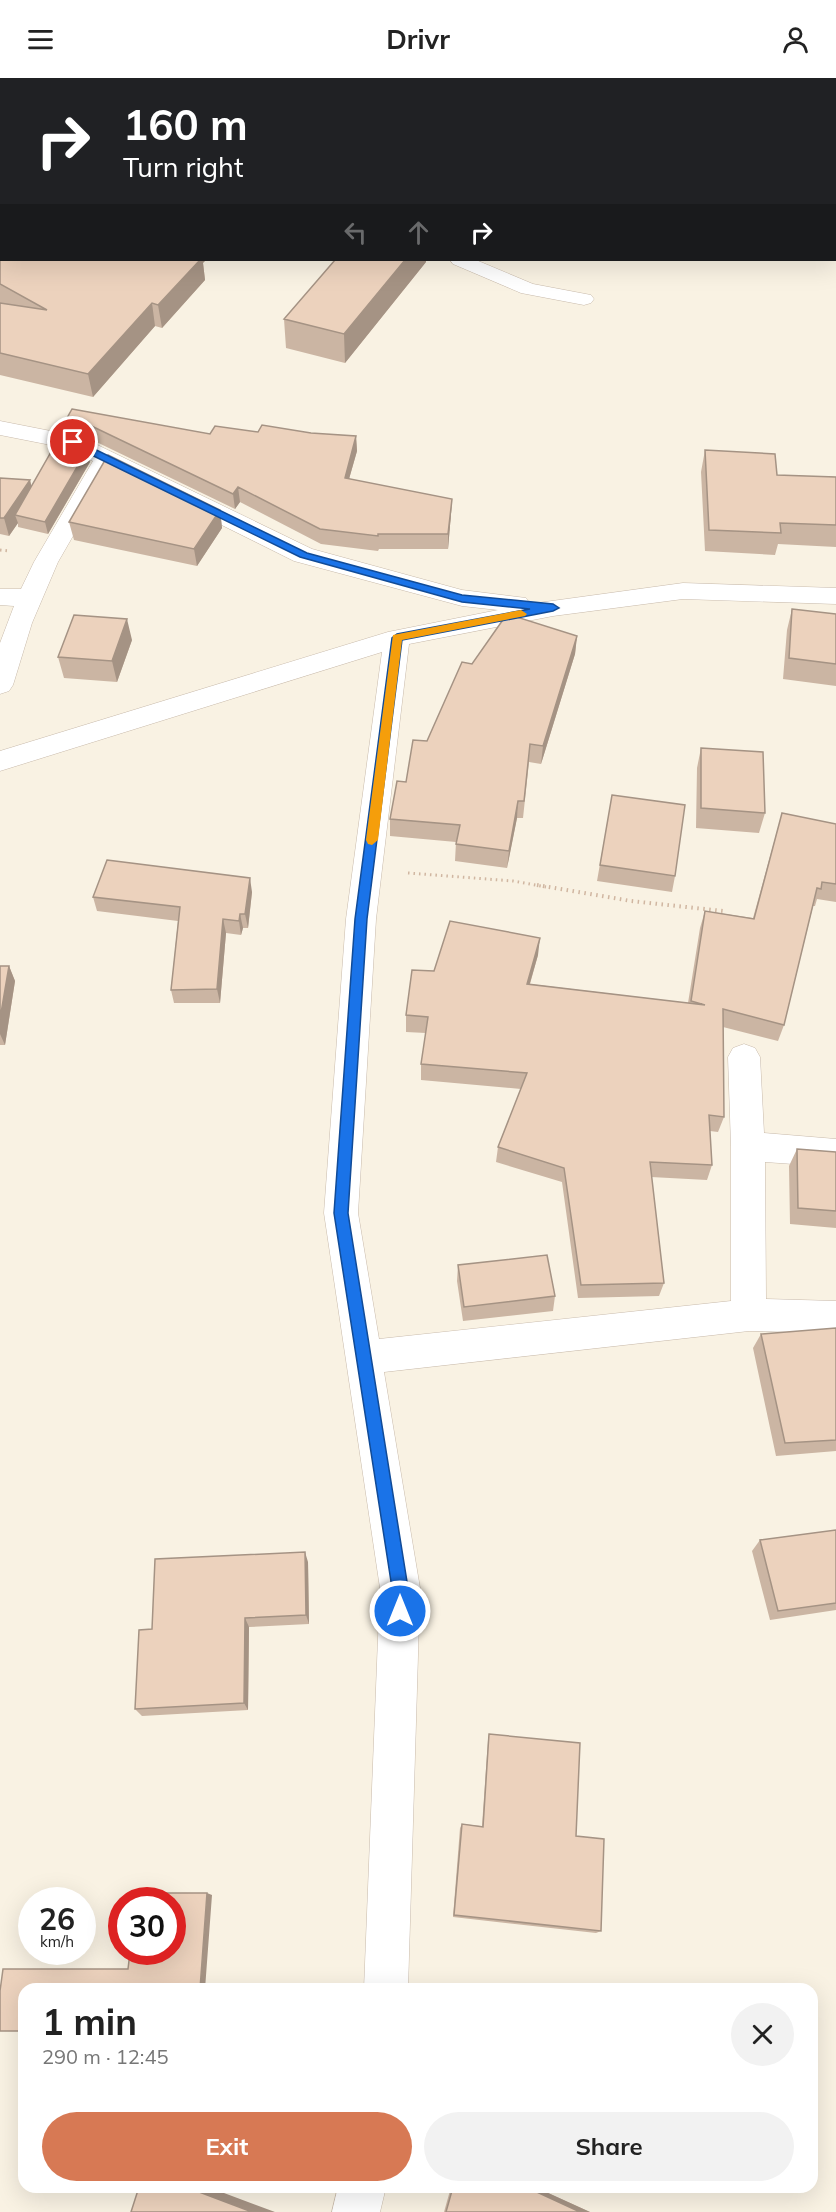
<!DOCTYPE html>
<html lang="en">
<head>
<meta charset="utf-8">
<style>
  body { margin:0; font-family:Mulish,sans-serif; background:#f2f2f2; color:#222; height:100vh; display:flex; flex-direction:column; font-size:22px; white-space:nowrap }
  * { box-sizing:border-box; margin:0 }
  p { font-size:20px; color:#767676 }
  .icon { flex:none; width:33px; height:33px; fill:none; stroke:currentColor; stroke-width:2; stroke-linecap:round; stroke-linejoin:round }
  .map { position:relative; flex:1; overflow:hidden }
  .details { position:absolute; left:18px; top:1905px; width:800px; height:210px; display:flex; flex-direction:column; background:#fff; border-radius:18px; box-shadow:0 6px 24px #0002 }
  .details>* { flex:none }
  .banner { position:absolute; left:0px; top:0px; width:837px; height:183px; box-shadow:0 6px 24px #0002; background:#202124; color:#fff; overflow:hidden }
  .speed { position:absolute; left:18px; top:1809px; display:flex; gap:12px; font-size:30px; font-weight:700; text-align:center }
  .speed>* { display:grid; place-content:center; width:78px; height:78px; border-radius:50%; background:#fff; box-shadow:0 6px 24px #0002; line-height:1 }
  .speed small { font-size:15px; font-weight:400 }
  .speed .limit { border:9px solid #d22; background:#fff; color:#111 }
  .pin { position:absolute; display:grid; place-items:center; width:51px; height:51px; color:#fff; margin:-26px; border:3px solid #fff; border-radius:50%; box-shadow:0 2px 6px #0007 }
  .me { position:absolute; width:66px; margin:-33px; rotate:0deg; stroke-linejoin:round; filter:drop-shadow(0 0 4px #0008) }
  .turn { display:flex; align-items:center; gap:21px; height:126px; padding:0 24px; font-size:27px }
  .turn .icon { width:78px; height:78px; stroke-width:2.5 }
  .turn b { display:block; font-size:42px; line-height:51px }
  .lanes { display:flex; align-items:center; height:57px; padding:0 24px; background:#0003; justify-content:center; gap:30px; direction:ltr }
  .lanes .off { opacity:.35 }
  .round { display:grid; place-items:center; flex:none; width:63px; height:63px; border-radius:32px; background:#f2f2f2 }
  .head { display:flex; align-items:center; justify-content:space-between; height:102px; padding:0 24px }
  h1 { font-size:36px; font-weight:700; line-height:45px }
  .button { display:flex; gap:12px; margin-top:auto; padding:12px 24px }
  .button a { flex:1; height:69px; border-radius:36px; background:#d77954; color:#fff; font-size:24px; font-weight:700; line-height:69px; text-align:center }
  .button a+a { background:#f2f2f2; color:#222 }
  header { display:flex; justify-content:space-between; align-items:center; height:78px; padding:0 24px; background:#fff; font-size:27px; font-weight:700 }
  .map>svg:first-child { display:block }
</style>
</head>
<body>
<header><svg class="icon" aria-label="menu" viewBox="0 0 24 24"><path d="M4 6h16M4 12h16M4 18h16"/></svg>Drivr<svg class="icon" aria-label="person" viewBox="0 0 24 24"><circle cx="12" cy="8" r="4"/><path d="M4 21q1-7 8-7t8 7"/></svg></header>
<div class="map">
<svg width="836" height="2134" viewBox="0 0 836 2134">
  <rect width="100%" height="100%" fill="#f9f2e3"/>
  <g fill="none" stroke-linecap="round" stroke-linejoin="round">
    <g stroke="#c8baab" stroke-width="1">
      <path id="minor" d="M 356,0 L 374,0 L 375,2 L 357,2 Z
        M 395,0 L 413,0 L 394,2 Z
        M 450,182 L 476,182 L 533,206 L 591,217 L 594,221 L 591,225 L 584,227 L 521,215 L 453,186 Z
        M 0,343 L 81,359 L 312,471 L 462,512 L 526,520 L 530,526 L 683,505 L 836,510 L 836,526 L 683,521 L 553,538 L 409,566 L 376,841 L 358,1135 L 379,1261 L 731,1223 L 731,1068 L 728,979 L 733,970 L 744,966 L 755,970 L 760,979 L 764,1055 L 836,1061 L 836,1089 L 765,1084 L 766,1221 L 836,1223 L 836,1255 L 749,1253 L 384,1294 L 420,1510 L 408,1911 L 364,1911 L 380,1510 L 324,1135 L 346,841 L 382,574 L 0,693 L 0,673 L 388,554 L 498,532 L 462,528 L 294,483 L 111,392 L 58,484 L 32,545 L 13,607 L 9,613 L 0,616 L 0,565 L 14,528 L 0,527 L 0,511 L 21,511 L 34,484 L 93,383 L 66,370 L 0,357 Z
        M 338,2109 L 386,2109 L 380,2134 L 332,2134 Z"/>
    </g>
    <path stroke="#d0b6a1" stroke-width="3" stroke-dasharray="1.5 4" stroke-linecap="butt" d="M 0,472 L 9,473
      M 408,795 L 513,803 L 546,809"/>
    <path stroke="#d0b6a1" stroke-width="4" stroke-dasharray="1.5 4.5" stroke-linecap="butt" d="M 537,807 L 631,823 L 723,833"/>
    <use href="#minor" fill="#fff" fill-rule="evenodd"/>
  </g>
  <path fill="#cbb5a3" d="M 0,0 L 256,0 L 254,2 L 2,2 L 2,24 L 0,24 Z
    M 451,0 L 524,0 L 522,2 L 458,2 Z
    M 0,141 L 203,185 L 205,202 L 162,250 L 155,248 L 93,319 L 0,297 Z
    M 335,182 L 426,182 L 426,184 L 345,285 L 286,270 L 284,241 Z
    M 67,340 L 210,356 L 258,354 L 311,355 L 356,358 L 357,373 L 349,401 L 452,421 L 451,436 L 448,471 L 379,471 L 378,473 L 321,466 L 240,424 L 235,431 L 82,357 L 71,355 Z
    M 705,372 L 777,397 L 836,399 L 836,469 L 778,466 L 775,477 L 705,473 L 701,394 Z
    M 90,384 L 48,456 L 18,449 L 18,445 L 9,458 L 0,456 L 0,400 L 30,402 L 31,408 Z
    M 220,432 L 222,450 L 197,488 L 74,462 L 69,444 Z
    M 792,531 L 836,536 L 836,608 L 783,601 L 787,552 Z
    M 577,558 L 575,576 L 541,686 L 529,684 L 523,740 L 517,740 L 507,790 L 455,783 L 456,764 L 390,758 L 390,741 L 406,704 L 472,586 Z
    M 132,562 L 117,604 L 64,600 L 58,579 Z
    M 701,670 L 765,735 L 759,755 L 696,750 L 697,690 Z
    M 612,717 L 675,798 L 672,814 L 597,803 Z
    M 782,735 L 836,746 L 836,824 L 817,821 L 815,828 L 813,828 L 784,947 L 778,963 L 723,949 L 724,1039 L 718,1054 L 710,1053 L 712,1087 L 707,1102 L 651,1099 L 664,1205 L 659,1218 L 578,1220 L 562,1104 L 496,1084 L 498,1069 L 521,1011 L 421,1002 L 421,986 L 426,955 L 406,954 L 406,937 L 434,893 L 538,877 L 530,906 L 688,925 L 700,850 L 705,833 L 753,840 Z
    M 252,814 L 248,850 L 243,850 L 241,857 L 226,855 L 220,925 L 174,925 L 171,912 L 178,843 L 97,833 L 93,819 Z
    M 0,888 L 9,888 L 15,903 L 5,967 L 0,967 Z
    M 797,1071 L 836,1074 L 836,1150 L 790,1146 L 789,1088 Z
    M 458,1187 L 555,1218 L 553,1233 L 463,1243 L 457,1203 Z
    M 836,1250 L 836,1373 L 776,1378 L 753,1270 L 761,1256 Z
    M 836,1452 L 836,1532 L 770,1542 L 752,1473 L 760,1462 Z
    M 308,1484 L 309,1546 L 249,1549 L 248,1632 L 142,1638 L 135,1631 L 152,1551 Z
    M 489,1656 L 576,1758 L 601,1853 L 596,1855 L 453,1839 L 460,1750 L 462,1746 L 482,1748 L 488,1662 Z
    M 451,2109 L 535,2109 L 590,2134 L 444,2134 Z"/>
  <path fill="#a59384" d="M 132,0 L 171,0 L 171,2 L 128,2 Z
    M 233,0 L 256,0 L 254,2 L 231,2 Z
    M 511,0 L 524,0 L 522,2 L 511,2 Z
    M 189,182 L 206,182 L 203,185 L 205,202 L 162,250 L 158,227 Z
    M 405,182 L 426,182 L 426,184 L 345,285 L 344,256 Z
    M 152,225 L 155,248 L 93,319 L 88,296 Z
    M 356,358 L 357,373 L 345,415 L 345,400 Z
    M 87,372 L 90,384 L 48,456 L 45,444 Z
    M 30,402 L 34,419 L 15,437 L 18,445 L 9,458 L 4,440 Z
    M 238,409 L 240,424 L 235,431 L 233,416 Z
    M 452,421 L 451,436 L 448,471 L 448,456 Z
    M 220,432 L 222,450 L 197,488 L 194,471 Z
    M 127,541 L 132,562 L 117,604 L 112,583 Z
    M 577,558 L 575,576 L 541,686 L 543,668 Z
    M 518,723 L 517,740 L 507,790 L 509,773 Z
    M 250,800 L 252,814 L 248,850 L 245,836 Z
    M 240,836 L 243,850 L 241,857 L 239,843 Z
    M 223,841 L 226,855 L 220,925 L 217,911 Z
    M 540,860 L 538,877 L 525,922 L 527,906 Z
    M 9,888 L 15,903 L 5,967 L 0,956 L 0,941 Z
    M 305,1474 L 308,1484 L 309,1546 L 306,1537 Z
    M 245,1540 L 249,1549 L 248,1632 L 244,1625 Z
    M 207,1815 L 212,1817 L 205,1911 L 200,1911 Z
    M 186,2109 L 208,2109 L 275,2134 L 252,2134 Z
    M 526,2109 L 535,2109 L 590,2134 L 580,2134 Z"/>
  <path fill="#ecd2bd" stroke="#a59384" stroke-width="1.5" d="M 0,0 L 132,0 L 128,2 L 2,2 L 2,3 L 0,3 Z
    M 150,0 L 233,0 L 231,2 L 149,2 Z
    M 2,139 L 2,182 L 200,182 L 158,227 L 152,225 L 88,296 L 0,275 L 0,225 L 47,232 L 0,206 L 0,141 Z
    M 335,182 L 405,182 L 344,256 L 284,241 Z
    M 72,331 L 210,356 L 215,348 L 258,354 L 262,347 L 311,355 L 356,358 L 345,400 L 452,421 L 448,456 L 378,456 L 378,458 L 320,451 L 238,409 L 233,416 L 79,342 L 67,340 Z
    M 59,360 L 87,372 L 45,444 L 15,437 Z
    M 705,372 L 775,376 L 777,397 L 836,399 L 836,447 L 780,445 L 781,455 L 709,452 Z
    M 108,377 L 220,432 L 194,471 L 69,444 Z
    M 0,400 L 30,402 L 4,440 L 0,440 Z
    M 792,531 L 836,536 L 836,586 L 789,580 Z
    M 507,536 L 577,558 L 543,668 L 530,666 L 524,723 L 518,723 L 509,773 L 456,766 L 460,747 L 390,741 L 397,703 L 406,704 L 413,662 L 427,663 L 462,584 L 472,586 Z
    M 74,537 L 127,541 L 112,583 L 58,579 Z
    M 701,670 L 763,674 L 765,735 L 701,730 Z
    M 612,717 L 685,727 L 675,798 L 600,787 Z
    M 782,735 L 836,746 L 836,806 L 822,804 L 821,811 L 817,810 L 784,947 L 723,931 L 724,1039 L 709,1037 L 712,1087 L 650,1084 L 664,1205 L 581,1207 L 564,1090 L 498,1069 L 527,995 L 421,986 L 428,939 L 406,937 L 412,892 L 434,893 L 450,843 L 540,860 L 527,906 L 705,927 L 691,923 L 705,833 L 754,841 Z
    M 107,782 L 250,800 L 245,836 L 240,836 L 239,843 L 223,841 L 217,911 L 171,912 L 180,829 L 93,819 Z
    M 0,888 L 9,888 L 0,941 Z
    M 797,1071 L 836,1074 L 836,1133 L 798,1130 Z
    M 547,1177 L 555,1218 L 464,1229 L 458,1187 Z
    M 836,1250 L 836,1362 L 785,1365 L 761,1256 Z
    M 836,1452 L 836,1525 L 778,1533 L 760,1462 Z
    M 305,1474 L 306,1537 L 245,1540 L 244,1625 L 135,1631 L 139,1552 L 152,1551 L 155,1481 Z
    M 489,1656 L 580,1665 L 576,1758 L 604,1761 L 601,1853 L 454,1837 L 462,1746 L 483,1749 Z
    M 135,1815 L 207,1815 L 200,1911 L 24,1911 L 24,1953 L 0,1953 L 0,1913 L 3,1891 L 128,1891 L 130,1874 L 172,1874 L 172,1822 L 134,1822 Z
    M 139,2109 L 186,2109 L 252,2134 L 131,2134 Z
    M 453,2109 L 526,2109 L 580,2134 L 446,2134 Z"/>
  <path fill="#1a73e8" stroke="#114b97" stroke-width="1.5" d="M 69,362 L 76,362 L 307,475 L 462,517 L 553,526 L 559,530 L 553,533 L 402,562 L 367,841 L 348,1135 L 408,1510 L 405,1539 L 400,1541 L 394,1539 L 391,1533 L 392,1510 L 334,1135 L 355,841 L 392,560 L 397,556 L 530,531 L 462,524 L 300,479 L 69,366 Z"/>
  <path fill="#f59e0b" d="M 521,532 L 527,536 L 525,538 L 402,562 L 378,762 L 372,767 L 368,766 L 366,762 L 393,557 Z"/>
</svg>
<div class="speed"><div>26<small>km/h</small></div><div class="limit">30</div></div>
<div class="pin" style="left:73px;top:364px;background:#d93025"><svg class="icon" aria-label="arrive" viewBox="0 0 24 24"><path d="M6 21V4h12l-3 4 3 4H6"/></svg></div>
<svg class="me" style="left:400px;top:1533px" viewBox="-20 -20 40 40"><circle r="17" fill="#1a73e8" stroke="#fff" stroke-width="3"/><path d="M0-11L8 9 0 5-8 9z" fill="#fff"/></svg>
<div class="banner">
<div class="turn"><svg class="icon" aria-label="right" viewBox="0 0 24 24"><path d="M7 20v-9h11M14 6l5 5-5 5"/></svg><div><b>160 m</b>Turn right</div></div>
<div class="lanes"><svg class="icon off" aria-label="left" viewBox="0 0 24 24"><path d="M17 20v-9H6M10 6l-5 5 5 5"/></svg><svg class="icon off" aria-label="ahead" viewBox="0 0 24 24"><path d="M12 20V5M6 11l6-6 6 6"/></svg><svg class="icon" aria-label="right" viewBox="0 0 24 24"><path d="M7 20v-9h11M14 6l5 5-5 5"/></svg></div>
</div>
<section class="details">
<div class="head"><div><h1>1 min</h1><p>290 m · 12:45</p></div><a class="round"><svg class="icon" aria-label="close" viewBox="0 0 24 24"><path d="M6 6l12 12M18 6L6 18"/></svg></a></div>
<div class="button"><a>Exit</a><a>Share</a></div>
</section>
</div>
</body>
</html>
